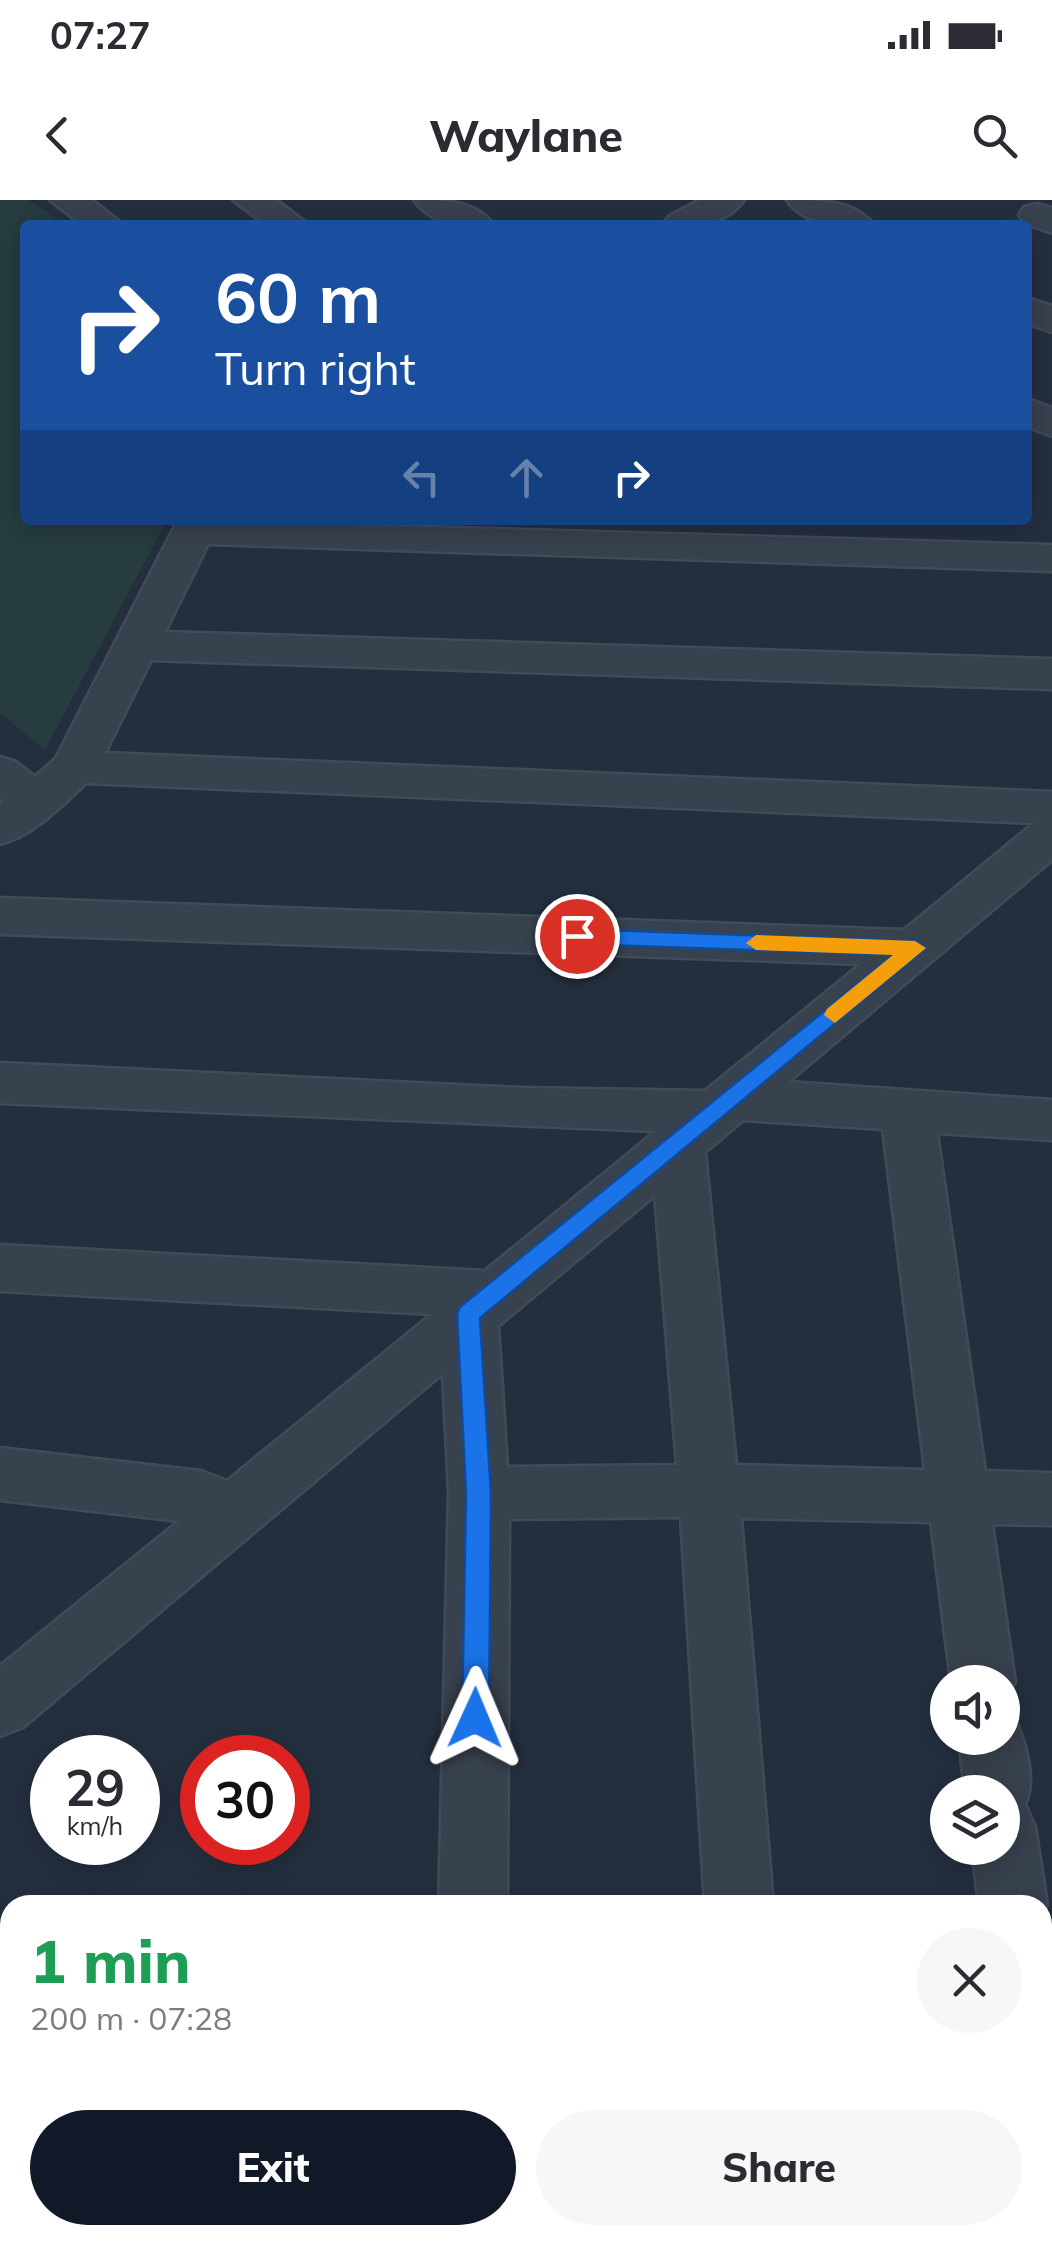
<!DOCTYPE html>
<html lang="en">
<head>
<meta charset="utf-8">
<style>
  body { margin:0; font-family:Mulish,sans-serif; background:#f7f7f7; color:#2b2b33; height:100vh; display:flex; flex-direction:column; font-size:38px; white-space:nowrap }
  * { box-sizing:border-box; margin:0 }
  p { font-size:32px; color:#7c7c81 }
  .icon { flex:none; width:55px; height:55px; fill:none; stroke:currentColor; stroke-width:2; stroke-linecap:round; stroke-linejoin:round }
  .map { position:relative; flex:1; overflow:hidden }
  .details { position:absolute; left:0px; top:1695px; width:1052px; height:350px; display:flex; flex-direction:column; background:#fff; border-radius:30px 30px 0 0; box-shadow:0 5px 25px #0003 }
  .details>* { flex:none }
  .hud { position:absolute; left:20px; top:20px; width:1012px; height:305px; border-radius:10px; box-shadow:0 5px 25px #0003; background:#1a4fa0; color:#fff; overflow:hidden }
  .tools { position:absolute; left:930px; top:1465px; display:grid; gap:20px }
  .tools a { display:grid; place-items:center; width:90px; height:90px; border-radius:50%; background:#fff; box-shadow:0 5px 25px #0003; font-size:50px }
  .speed { position:absolute; left:30px; top:1535px; display:flex; gap:20px; font-size:50px; font-weight:700; text-align:center }
  .speed>* { display:grid; place-content:center; width:130px; height:130px; border-radius:50%; background:#fff; box-shadow:0 5px 25px #0003; line-height:1 }
  .speed small { font-size:25px; font-weight:400 }
  .speed .limit { border:15px solid #d22; background:#fff; color:#111 }
  .pin { position:absolute; display:grid; place-items:center; width:85px; height:85px; color:#fff; margin:-42px; border:5px solid #fff; border-radius:50%; box-shadow:0 2px 10px #0007 }
  .me { position:absolute; width:110px; margin:-55px; rotate:1deg; stroke-linejoin:round; filter:drop-shadow(0 0 8px #0008) }
  .turn { display:flex; align-items:center; gap:35px; height:210px; padding:0 30px; font-size:45px }
  .turn .icon { width:130px; height:130px; stroke-width:2.5 }
  .turn b { display:block; font-size:70px; line-height:85px }
  .lanes { display:flex; align-items:center; height:95px; padding:0 30px; background:#0003; justify-content:center; gap:50px; direction:ltr }
  .lanes .off { opacity:.35 }
  .round { display:grid; place-items:center; flex:none; width:105px; height:105px; border-radius:52px; background:#f7f7f7 }
  .overview { display:flex; align-items:center; justify-content:space-between; height:170px; padding:0 30px }
  h1 { font-size:60px; font-weight:800; line-height:75px; color:#1e9e55 }
  .button { display:flex; gap:20px; margin-top:auto; padding:20px 30px }
  .button a { flex:1; height:115px; border-radius:60px; background:#111827; color:#fff; font-size:40px; font-weight:800; line-height:115px; text-align:center }
  .button a+a { background:#f7f7f7; color:#2b2b33 }
  .status { display:flex; justify-content:space-between; align-items:center; height:70px; padding:0 50px; background:#fff; direction:ltr }
  .status svg { height:28px; fill:currentColor }
  header { display:flex; justify-content:space-between; align-items:center; height:130px; padding:0 30px; background:#fff; font-size:45px; font-weight:800 }
  .map>svg:first-child { display:block }
</style>
</head>
<body>
<div class="status"><b>07:27</b><svg viewBox="0 0 49 12"><path d="M0 12V9h3v3zM5 12V6h3v6zM10 12V3h3v9zM15 12V0h3v12zM26 1h20v11H26zM47 4h2v5h-2z"/></svg></div>
<header><svg class="icon" aria-label="back" viewBox="0 0 24 24"><path d="M15 5l-7 7 7 7"/></svg>Waylane<svg class="icon" aria-label="search" viewBox="0 0 24 24"><circle cx="10" cy="10" r="6"/><path d="M15 15l6 6"/></svg></header>
<div class="map">
<svg width="1052" height="2045" viewBox="0 0 1052 2045">
  <rect width="100%" height="100%" fill="#242f3e"/>
  <path fill="#263c3f" d="M 0,0 L 28,0 L 66,25 L 25,25 L 25,320 L 167,320 L 45,550 L 0,513 Z"/>
  <g fill="none" stroke-linecap="round" stroke-linejoin="round">
    <g stroke="#414a57" stroke-width="5">
      <path id="street" d="M 50,0 L 92,0 L 124,25 L 82,25 Z
        M 233,0 L 276,0 L 309,25 L 266,25 Z
        M 414,0 C 443,0 475,0 494,25 C 465,25 433,27 414,0 Z
        M 700,0 L 744,0 C 725,27 692,25 663,25 L 668,17 Z
        M 787,0 C 817,0 855,0 874,25 C 845,25 806,28 787,0 Z
        M 1037,4 L 1052,8 L 1052,33 L 1024,23 L 1019,15 L 1024,7 Z
        M 1028,98 L 1052,106 L 1052,132 L 1028,124 Z
        M 1028,199 L 1052,208 L 1052,236 L 1028,227 Z
        M 178,320 L 1052,345 L 1052,371 L 208,344 L 165,432 L 1052,459 L 1052,489 L 151,460 L 105,553 L 1052,592 L 1052,660 L 788,882 L 1052,900 L 1052,940 L 937,933 L 985,1271 L 1052,1273 L 1052,1325 L 992,1324 L 1015,1482 L 1002,1504 L 1002,1482 L 951,1482 L 931,1322 L 741,1318 L 773,1705 L 705,1705 L 681,1317 L 509,1319 L 507,1705 L 439,1705 L 449,1293 L 443,1173 L 23,1527 L 0,1536 L 0,1466 L 179,1321 L 0,1300 L 0,1248 L 201,1271 L 227,1281 L 432,1114 L 0,1091 L 0,1045 L 485,1071 L 656,931 L 0,903 L 0,863 L 523,888 L 705,891 L 861,764 L 0,734 L 0,698 L 904,730 L 1034,623 L 86,583 C 60,607 34,635 0,644 L 0,605 L 4,602 L 0,598 L 0,557 L 16,562 L 35,577 L 56,558 ZM 743,920 L 883,929 L 925,1270 L 736,1265 L 705,952 ZM 655,995 L 677,1265 L 507,1267 L 498,1126 Z
        M 1002,1512 L 1014,1517 C 1025,1541 1037,1579 1025,1604 L 1035,1627 L 1047,1705 L 1042,1715 L 1042,1705 L 979,1705 L 972,1648 L 1002,1648 L 1002,1592 L 965,1592 L 959,1538 L 1002,1538 Z
        M 0,1854 L 10,1859 L 10,1937 L 0,1933 Z
        M 1042,1894 L 1052,1898 L 1052,2039 L 1042,2035 Z
        M 97,2035 L 176,2035 L 180,2045 L 101,2045 Z
        M 423,2035 L 497,2035 L 496,2045 L 422,2045 Z
        M 726,2035 L 800,2035 L 800,2045 L 726,2045 Z"/>
    </g>
    <use href="#street" fill="#38414e" fill-rule="evenodd"/>
  </g>
  <path fill="#1a73e8" stroke="#114b97" stroke-width="2.5" d="M 577,729 L 915,741 L 926,748 L 480,1118 L 491,1293 L 489,1518 L 485,1527 L 475,1530 L 466,1527 L 462,1518 L 466,1293 L 457,1114 L 460,1107 L 893,755 L 577,744 L 567,736 Z"/>
  <path fill="#f59e0b" d="M 756,735 L 915,741 L 926,748 L 835,823 L 824,815 L 827,809 L 893,755 L 756,750 L 746,743 Z"/>
</svg>
<div class="tools">
<a><svg class="icon" aria-label="sound" viewBox="0 0 24 24"><path d="M4 9h4l5-4v14l-5-4H4zM17 9q2 3 0 6"/></svg></a>
<a><svg class="icon" aria-label="layers" viewBox="0 0 24 24"><path d="M12 4l9 5-9 5-9-5zM3 14l9 5 9-5"/></svg></a>
</div>
<div class="speed"><div>29<small>km/h</small></div><div class="limit">30</div></div>
<div class="pin" style="left:577px;top:736px;background:#d93025"><svg class="icon" aria-label="arrive" viewBox="0 0 24 24"><path d="M6 21V4h12l-3 4 3 4H6"/></svg></div>
<svg class="me" style="left:475px;top:1518px" viewBox="-20 -20 40 40"><path d="M0-17L14 15 0 8-14 15z" fill="#1a73e8" stroke="#fff" stroke-width="4"/></svg>
<div class="hud">
<div class="turn"><svg class="icon" aria-label="right" viewBox="0 0 24 24"><path d="M7 20v-9h11M14 6l5 5-5 5"/></svg><div><b>60 m</b>Turn right</div></div>
<div class="lanes"><svg class="icon off" aria-label="left" viewBox="0 0 24 24"><path d="M17 20v-9H6M10 6l-5 5 5 5"/></svg><svg class="icon off" aria-label="ahead" viewBox="0 0 24 24"><path d="M12 20V5M6 11l6-6 6 6"/></svg><svg class="icon" aria-label="right" viewBox="0 0 24 24"><path d="M7 20v-9h11M14 6l5 5-5 5"/></svg></div>
</div>
<section class="details">
<div class="overview"><div><h1>1 min</h1><p>200 m · 07:28</p></div><a class="round"><svg class="icon" aria-label="close" viewBox="0 0 24 24"><path d="M6 6l12 12M18 6L6 18"/></svg></a></div>
<div class="button"><a>Exit</a><a>Share</a></div>
</section>
</div>
</body>
</html>
